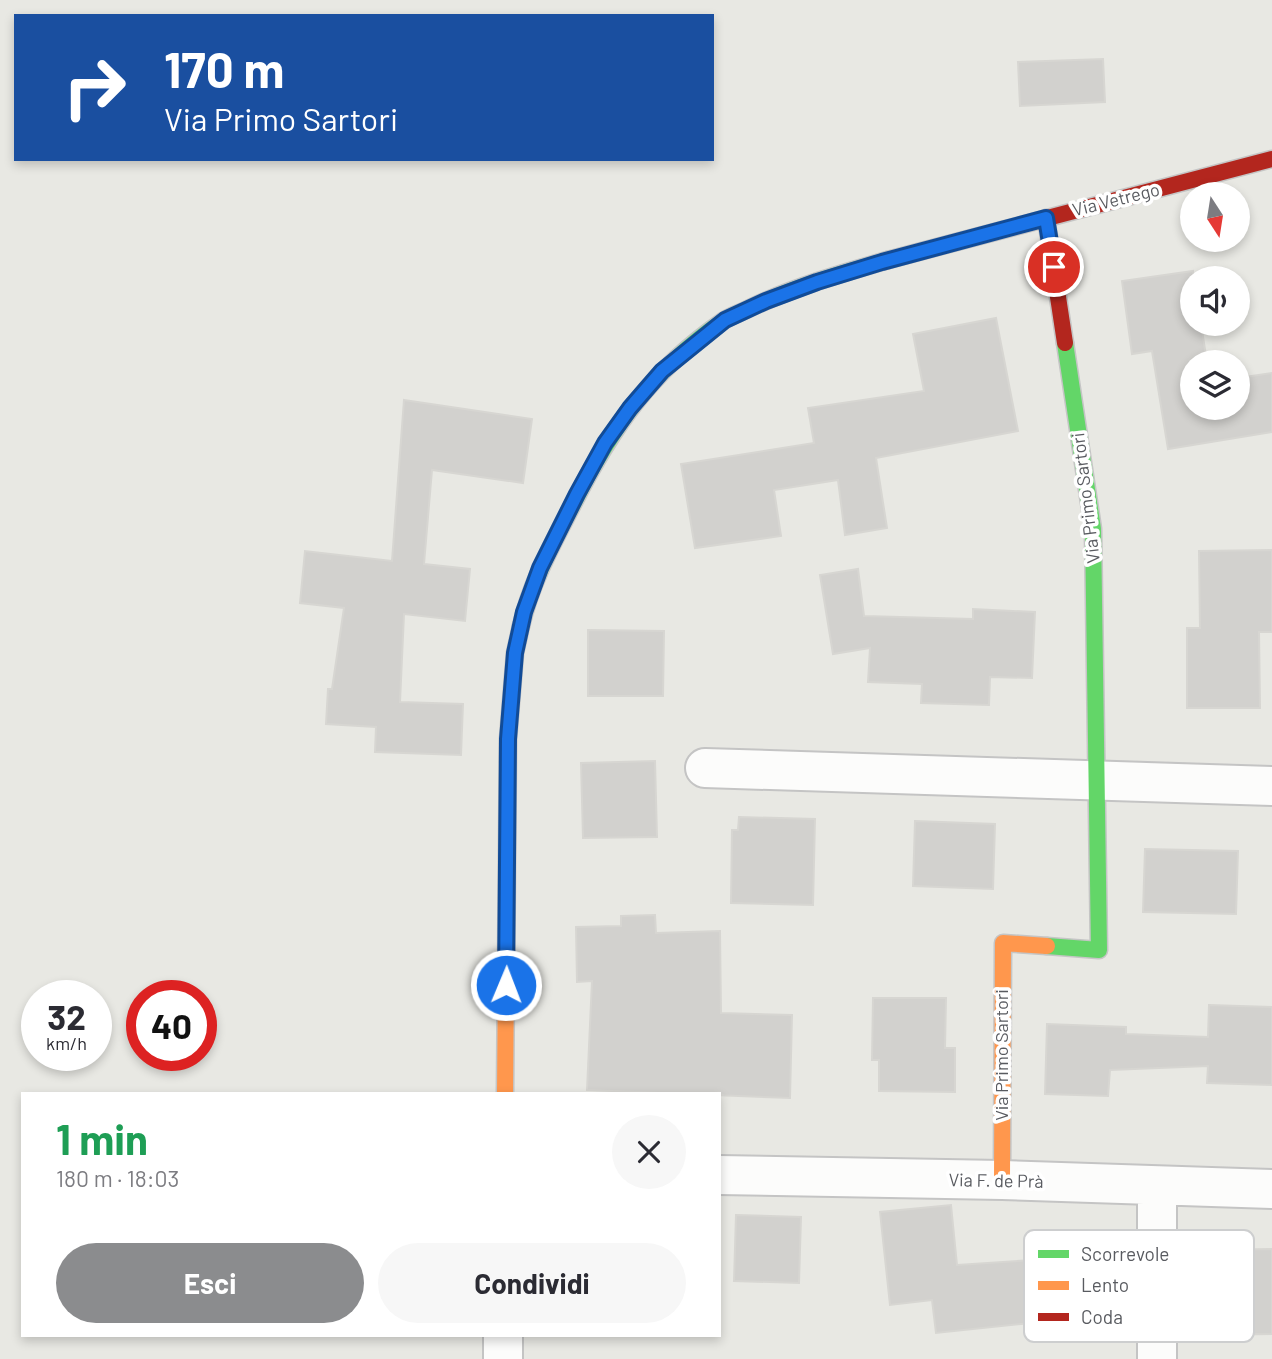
<!DOCTYPE html>
<html lang="it">
<head>
<meta charset="utf-8">
<style>
  body { margin:0; font-family:Barlow,sans-serif; background:#f7f7f7; color:#2b2b33; height:100vh; display:flex; flex-direction:column; font-size:26px; white-space:nowrap }
  * { box-sizing:border-box; margin:0 }
  p { font-size:23px; color:#7c7c81 }
  .icon { flex:none; width:38px; height:38px; fill:none; stroke:currentColor; stroke-width:2; stroke-linecap:round; stroke-linejoin:round }
  .map { position:relative; flex:1; overflow:hidden }
  .details { position:absolute; left:21px; top:1092px; width:700px; height:245px; display:flex; flex-direction:column; background:#fff; border-radius:0px; box-shadow:0 4px 10px #0003 }
  .details>* { flex:none }
  .banner { position:absolute; left:14px; top:14px; width:700px; height:147px; border-radius:0px; box-shadow:0 4px 10px #0003; background:#1a4fa0; color:#fff; overflow:hidden }
  .needle { width:46px; rotate:168deg }
  .controls { position:absolute; left:1180px; top:182px; display:grid; gap:14px }
  .controls a { display:grid; place-items:center; width:70px; height:70px; border-radius:50%; background:#fff; box-shadow:0 4px 10px #0003; font-size:35px }
  .speed { position:absolute; left:21px; top:980px; display:flex; gap:14px; font-size:35px; font-weight:700; text-align:center }
  .speed>* { display:grid; place-content:center; width:91px; height:91px; border-radius:50%; background:#fff; box-shadow:0 4px 10px #0003; line-height:1 }
  .speed small { font-size:18px; font-weight:400 }
  .speed .limit { border:10px solid #d22; background:#fff; color:#111 }
  .pin { position:absolute; display:grid; place-items:center; width:60px; height:60px; color:#fff; margin:-30px; border:4px solid #fff; border-radius:50%; box-shadow:0 2px 7px #0007 }
  .me { position:absolute; width:77px; margin:-38px; rotate:1deg; stroke-linejoin:round; filter:drop-shadow(0 0 5px #0008) }
  .turn { display:flex; align-items:center; gap:24px; height:147px; padding:0 35px; font-size:32px }
  .turn .icon { width:91px; height:91px; stroke-width:2.5 }
  .turn b { display:block; font-size:49px; line-height:60px }
  .round { display:grid; place-items:center; flex:none; width:74px; height:74px; border-radius:37px; background:#f7f7f7 }
  .head { display:flex; align-items:center; justify-content:space-between; height:119px; padding:0 35px }
  h1 { font-size:42px; font-weight:700; line-height:52px; color:#1e9e55 }
  .primary-button { display:flex; gap:14px; margin-top:auto; padding:14px 35px }
  .primary-button a { flex:1; height:80px; border-radius:42px; background:#8b8c8e; color:#fff; font-size:28px; font-weight:700; line-height:80px; text-align:center }
  .primary-button a+a { background:#f7f7f7; color:#2b2b33 }
  .map>svg:first-child { display:block }
</style>
</head>
<body>
<div class="map">
<svg width="1272" height="1359" viewBox="0 0 1272 1359">
  <rect width="100%" height="100%" fill="#e8e8e3"/>
  <path fill="#d2d1ce" stroke="#d7d6d2" stroke-width="2" d="M 1103,59 L 1105,102 L 1020,106 L 1018,62 Z
    M 1193,271 L 1192,324 L 1201,324 L 1207,362 L 1192,362 L 1192,408 L 1237,408 L 1237,378 L 1272,373 L 1272,432 L 1168,449 L 1152,351 L 1132,354 L 1122,281 Z
    M 996,318 L 1018,431 L 876,458 L 887,528 L 845,535 L 838,480 L 774,490 L 781,536 L 695,548 L 681,464 L 814,443 L 808,408 L 924,391 L 913,334 Z
    M 404,400 L 532,419 L 523,483 L 432,470 L 424,564 L 470,569 L 465,621 L 404,614 L 400,702 L 463,704 L 461,755 L 375,752 L 376,727 L 326,724 L 328,689 L 332,689 L 344,608 L 300,603 L 305,551 L 392,561 Z
    M 1272,550 L 1272,632 L 1259,632 L 1260,708 L 1187,708 L 1187,628 L 1200,628 L 1199,551 Z
    M 858,569 L 864,616 L 973,619 L 973,609 L 1035,612 L 1032,678 L 990,677 L 989,705 L 921,703 L 922,684 L 868,682 L 870,648 L 833,654 L 820,575 Z
    M 588,630 L 664,631 L 663,696 L 588,696 Z
    M 655,761 L 657,837 L 583,838 L 581,763 Z
    M 739,817 L 815,819 L 813,905 L 731,903 L 732,830 L 738,830 Z
    M 915,821 L 995,824 L 993,889 L 913,886 Z
    M 1145,849 L 1238,851 L 1236,914 L 1143,912 Z
    M 655,915 L 656,933 L 720,931 L 721,1013 L 792,1015 L 790,1098 L 587,1090 L 592,981 L 577,982 L 576,927 L 621,926 L 621,916 Z
    M 873,998 L 946,998 L 945,1048 L 955,1048 L 955,1092 L 879,1091 L 879,1060 L 872,1060 Z
    M 1209,1005 L 1272,1007 L 1272,1085 L 1207,1083 L 1208,1066 L 1110,1070 L 1108,1096 L 1045,1094 L 1047,1024 L 1126,1027 L 1126,1034 L 1208,1037 Z
    M 951,1205 L 957,1265 L 1033,1260 L 1033,1253 L 1096,1255 L 1093,1341 L 1030,1339 L 1031,1323 L 936,1333 L 932,1300 L 890,1305 L 880,1212 Z
    M 736,1215 L 801,1217 L 799,1283 L 734,1281 Z
    M 1272,1249 L 1272,1334 L 1210,1335 L 1208,1250 Z"/>
  <g fill="none" stroke-linecap="round" stroke-linejoin="round">
    <g stroke="#c4c4c4" stroke-width="42">
      <path id="street" d="M 705,768 L 1272,786
        M 719,1175 L 1002,1180 L 1272,1189
        M 1157,1186 L 1157,1359
        M 503,1359 L 503,1335"/>
    </g>
    <g stroke="#c5c5c5" stroke-width="19">
      <path id="fast" d="M 521,626 C 531,582 553,543 573,504 C 612,427 651,371 723,321 C 732,315 743,312 752,307 C 795,287 842,273 888,260
        M 1047,946 L 1099,950 L 1093,529 L 1065,343"/>
    </g>
    <g stroke="#c5c5c5" stroke-width="19">
      <path id="slow" d="M 505,1094 L 508,739 L 515,653 L 521,626
        M 1002,1180 L 1003,943 L 1047,946"/>
    </g>
    <g stroke="#c5c5c5" stroke-width="19">
      <path id="jam" d="M 1046,218 L 1065,343
        M 888,260 L 1272,159"/>
    </g>
    <use href="#street" stroke="#fcfcfb" stroke-width="38"/>
    <use href="#fast" stroke="#63d668" stroke-width="16"/>
    <use href="#slow" stroke="#ff974d" stroke-width="16"/>
    <use href="#jam" stroke="#b3261e" stroke-width="16"/>
  </g>
  <g fill="none" stroke-linecap="round" stroke-linejoin="round">
    <g stroke="#114b97" stroke-width="18">
      <path id="route" d="M 506,985 L 508,739 L 515,653 L 524,612 L 540,568 L 577,494 L 605,443 L 630,408 L 662,371 L 725,320 L 766,301 L 817,282 L 882,262 L 1046,218 L 1054,267"/>
    </g>
    <use href="#route" stroke="#1a73e8" stroke-width="12"/>
  </g>
  <g text-anchor="middle" stroke-width="7" stroke-linejoin="round" paint-order="stroke">
    <g font-size="18" fill="#595b60" stroke="#fff">
      <text transform="translate(1116 200) rotate(-14)" y="6">Via Vetrego</text>
      <text transform="translate(1086 498) rotate(-97)" y="6">Via Primo Sartori</text>
      <text transform="translate(1002 1055) rotate(-90)" y="6">Via Primo Sartori</text>
      <text transform="translate(996 1181) rotate(1)" y="6">Via F. de Prà</text>
    </g>
  </g>
  <rect x="1024" y="1230" width="230" height="112" rx="10" fill="#fff" stroke="#cdcecf" stroke-width="2"/>
  <rect x="1038" y="1250" width="31" height="8" fill="#63d668"/>
  <rect x="1038" y="1281" width="31" height="9" fill="#ff974d"/>
  <rect x="1038" y="1313" width="31" height="8" fill="#b3261e"/>
  <g font-size="19" fill="#595b60">
    <text x="1081" y="1261">Scorrevole</text>
    <text x="1081" y="1292">Lento</text>
    <text x="1081" y="1324">Coda</text>
  </g>
</svg>
<div class="controls">
<a><svg class="needle" viewBox="-14 -14 28 28"><path d="M0-13l5 13h-10z" fill="#e53935"/><path d="M0 13l5-13h-10z" fill="#7c7c81"/></svg></a>
<a><svg class="icon" aria-label="sound" viewBox="0 0 24 24"><path d="M4 9h4l5-4v14l-5-4H4zM17 9q2 3 0 6"/></svg></a>
<a><svg class="icon" aria-label="layers" viewBox="0 0 24 24"><path d="M12 4l9 5-9 5-9-5zM3 14l9 5 9-5"/></svg></a>
</div>
<div class="speed"><div>32<small>km/h</small></div><div class="limit">40</div></div>
<div class="pin" style="left:1054px;top:267px;background:#d93025"><svg class="icon" aria-label="arrive" viewBox="0 0 24 24"><path d="M6 21V4h12l-3 4 3 4H6"/></svg></div>
<svg class="me" style="left:506px;top:985px" viewBox="-20 -20 40 40"><circle r="17" fill="#1a73e8" stroke="#fff" stroke-width="3"/><path d="M0-11L8 9 0 5-8 9z" fill="#fff"/></svg>
<div class="banner">
<div class="turn"><svg class="icon" aria-label="right" viewBox="0 0 24 24"><path d="M7 20v-9h11M14 6l5 5-5 5"/></svg><div><b>170 m</b>Via Primo Sartori</div></div>
</div>
<section class="details">
<div class="head"><div><h1>1 min</h1><p>180 m · 18:03</p></div><a class="round"><svg class="icon" aria-label="close" viewBox="0 0 24 24"><path d="M6 6l12 12M18 6L6 18"/></svg></a></div>
<div class="primary-button"><a>Esci</a><a>Condividi</a></div>
</section>
</div>
</body>
</html>
